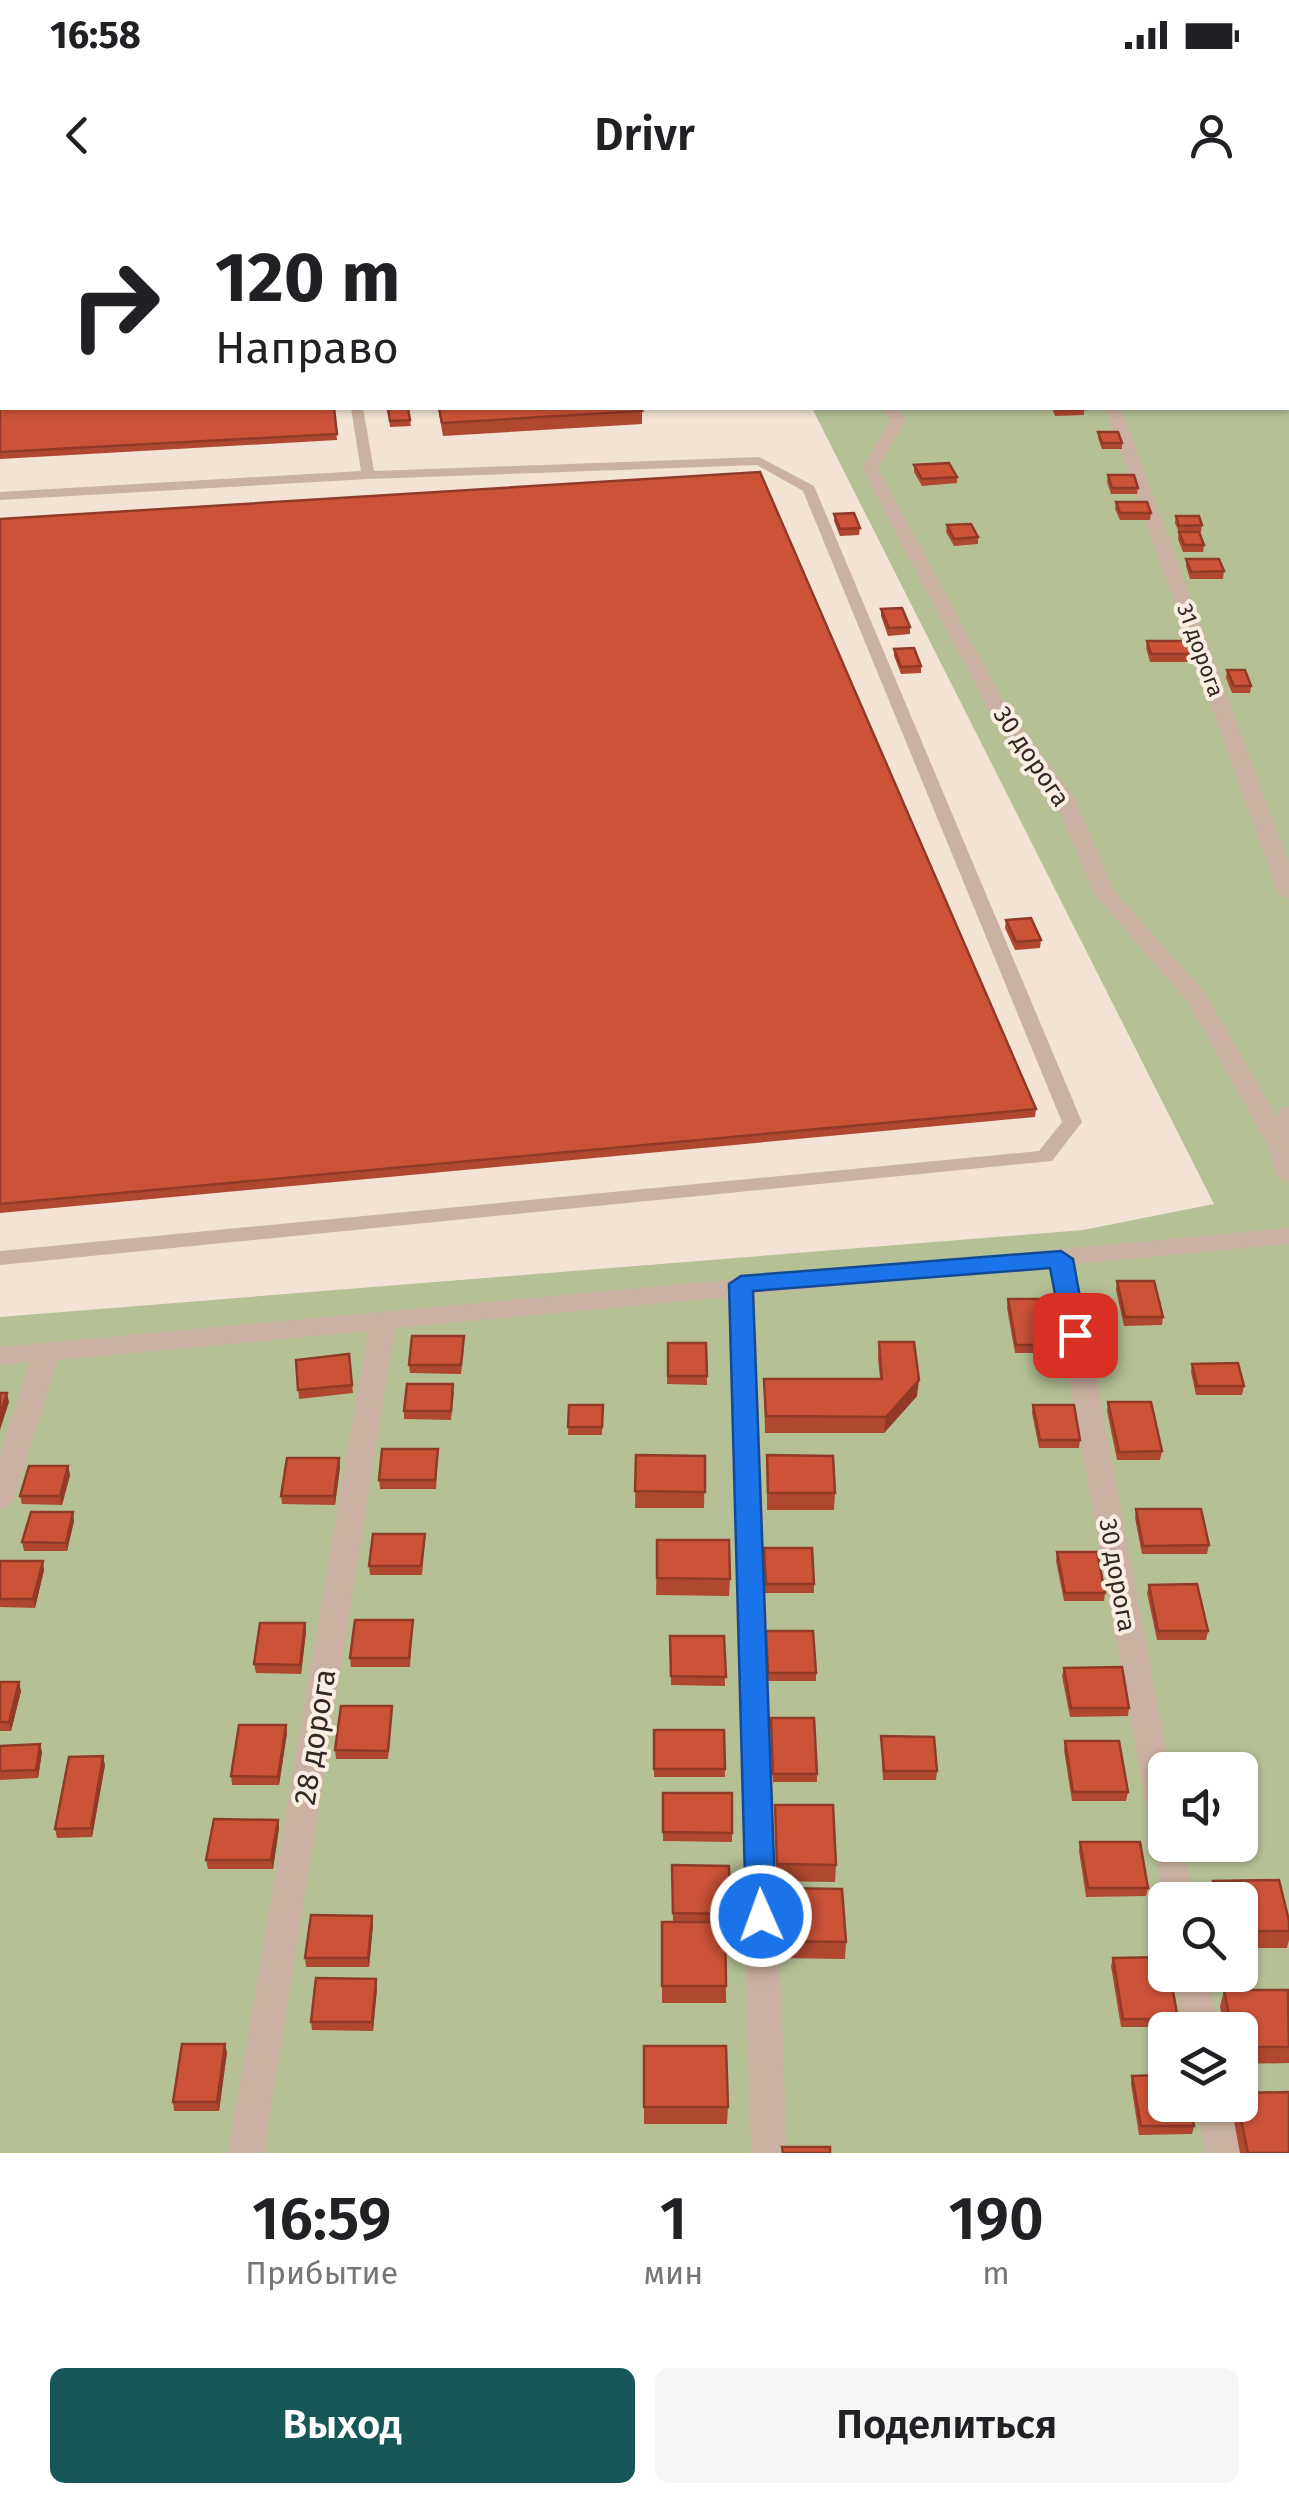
<!DOCTYPE html>
<html lang="ru">
<head>
<meta charset="utf-8">
<style>
  body { margin:0; font-family:"Fira Sans",sans-serif; background:#f6f6f6; color:#202124; height:100vh; display:flex; flex-direction:column; font-size:38px; white-space:nowrap }
  * { box-sizing:border-box; margin:0 }
  p { font-size:32px; color:#757577 }
  .icon { flex:none; width:55px; height:55px; fill:none; stroke:currentColor; stroke-width:2; stroke-linecap:round; stroke-linejoin:round }
  .map { position:relative; height:1953px; overflow:hidden }
  .panel { display:flex; flex-direction:column; background:#fff; flex:1 }
  .panel>* { flex:none }
  .hud { position:absolute; left:0px; top:0px; width:1290px; height:210px; box-shadow:0 2px 8px #0004; background:#fff; color:#202124; overflow:hidden }
  .controls { position:absolute; left:1148px; top:1552px; display:grid; gap:20px }
  .controls a { display:grid; place-items:center; width:110px; height:110px; border-radius:15px; background:#fff; box-shadow:0 2px 8px #0004; font-size:50px }
  .pin { position:absolute; display:grid; place-items:center; width:85px; height:85px; color:#fff; margin:-42px; border-radius:20px; box-shadow:0 5px 15px #0006 }
  .me { position:absolute; width:110px; margin:-55px; rotate:358deg; stroke-linejoin:round; filter:drop-shadow(0 0 8px #0008) }
  .turn { display:flex; align-items:center; gap:35px; height:210px; padding:0 50px; font-size:45px }
  .turn .icon { width:130px; height:130px; stroke-width:2.5 }
  .turn b { display:block; font-size:70px; line-height:85px }
  .eta { display:flex; justify-content:space-evenly; align-items:center; height:170px; text-align:center }
  .eta b { font-size:60px; font-weight:600; line-height:70px }
  .primary-button { display:flex; gap:20px; margin-top:auto; padding:20px 50px }
  .primary-button a { flex:1; height:115px; border-radius:15px; background:#185757; color:#fff; font-size:40px; font-weight:600; line-height:115px; text-align:center }
  .primary-button a+a { background:#f6f6f6; color:#202124 }
  .status { display:flex; justify-content:space-between; align-items:center; height:70px; padding:0 50px; background:#fff; direction:ltr }
  .status svg { height:28px; fill:currentColor }
  header { display:flex; justify-content:space-between; align-items:center; height:130px; padding:0 50px; background:#fff; font-size:45px; font-weight:600 }
  .map>svg:first-child { display:block }
</style>
</head>
<body>
<div class="status"><b>16:58</b><svg viewBox="0 0 49 12"><path d="M0 12V9h3v3zM5 12V6h3v6zM10 12V3h3v9zM15 12V0h3v12zM26 1h20v11H26zM47 4h2v5h-2z"/></svg></div>
<header><svg class="icon" aria-label="back" viewBox="0 0 24 24"><path d="M15 5l-7 7 7 7"/></svg>Drivr<svg class="icon" aria-label="person" viewBox="0 0 24 24"><circle cx="12" cy="8" r="4"/><path d="M4 21q1-7 8-7t8 7"/></svg></header>
<div class="map">
<svg width="1289" height="1953" viewBox="0 0 1289 1953">
  <rect width="100%" height="100%" fill="#f2e3d5"/>
  <path fill="#b5c195" fill-rule="evenodd" d="M 708,0 L 1289,0 L 1289,1953 L 0,1953 L 0,1117 L 1083,1030 L 1214,1004 L 812,208 L 1288,208 L 1288,2 ZM 1165,1570 L 1240,1570 L 1240,1645 L 1165,1645 ZM 1165,1700 L 1240,1700 L 1240,1775 L 1165,1775 ZM 1165,1830 L 1240,1830 L 1240,1905 L 1165,1905 Z"/>
  <g fill="none" stroke-linecap="round" stroke-linejoin="round">
    <path fill="#cab1a1" fill-rule="evenodd" d="M 320,0 L 330,0 L 330,2 L 320,2 Z
      M 351,208 L 363,208 L 374,271 L 759,257 L 814,286 L 1082,922 L 1052,961 L 0,1065 L 0,1051 L 1039,951 L 1062,922 L 803,291 L 757,265 L 368,279 L 0,300 L 0,292 L 361,271 Z"/>
    <path fill="#cab1a1" fill-rule="evenodd" d="M 1288,123 L 1289,123 L 1289,135 L 1288,134 Z
      M 882,208 L 898,208 L 906,220 L 878,268 L 1007,508 L 1074,597 L 1115,692 L 1205,793 L 1276,916 L 1280,908 L 1289,906 L 1289,984 L 1277,976 L 1266,942 L 1187,801 L 1094,694 L 1054,598 L 988,509 L 862,268 L 890,220 Z
      M 1105,208 L 1121,208 L 1289,664 L 1289,699 L 1278,693 Z
      M 1289,1028 L 1289,1044 L 1075,1064 L 1170,1570 L 1165,1570 L 1165,1645 L 1183,1645 L 1194,1700 L 1165,1700 L 1165,1710 L 1049,1067 L 755,1094 L 787,1953 L 751,1953 L 728,1097 L 395,1128 L 264,1953 L 228,1953 L 368,1131 L 58,1160 L 14,1299 L 10,1306 L 0,1309 L 0,1254 L 30,1162 L 0,1165 L 0,1147 Z
      M 1174,1775 L 1208,1775 L 1219,1830 L 1183,1830 Z
      M 1197,1905 L 1233,1905 L 1241,1953 L 1205,1953 Z"/>
  </g>
  <path fill="#b04730" d="M 0,0 L 334,208 L 337,240 L 0,259 Z
    M 408,208 L 411,226 L 390,227 L 388,209 Z
    M 438,208 L 642,211 L 642,224 L 443,236 Z
    M 1052,208 L 1084,208 L 1084,215 L 1055,216 Z
    M 1098,232 L 1122,243 L 1122,249 L 1102,249 L 1098,238 Z
    M 914,265 L 957,277 L 957,283 L 922,286 L 914,272 Z
    M 1108,275 L 1138,288 L 1137,294 L 1111,294 L 1107,282 Z
    M 1116,302 L 1151,313 L 1150,320 L 1120,320 L 1115,309 Z
    M 834,314 L 860,328 L 859,335 L 840,336 L 834,321 Z
    M 1176,316 L 1202,325 L 1201,332 L 1199,332 L 1204,345 L 1203,352 L 1183,352 L 1178,339 L 1179,332 L 1175,323 Z
    M 0,319 L 1036,909 L 1035,917 L 0,1013 Z
    M 947,325 L 978,337 L 978,344 L 954,346 L 946,332 Z
    M 1186,359 L 1224,371 L 1223,379 L 1190,379 L 1186,366 Z
    M 881,409 L 910,427 L 910,434 L 888,436 L 881,416 Z
    M 1147,441 L 1194,454 L 1192,462 L 1150,462 L 1146,448 Z
    M 894,449 L 921,466 L 921,473 L 901,474 L 894,456 Z
    M 1227,470 L 1251,486 L 1250,493 L 1232,493 L 1226,478 Z
    M 1006,720 L 1041,740 L 1040,748 L 1015,750 L 1005,728 Z
    M 1117,1081 L 1163,1117 L 1162,1125 L 1124,1126 L 1116,1090 Z
    M 1008,1099 L 1062,1145 L 1061,1153 L 1015,1153 L 1007,1108 Z
    M 879,1142 L 917,1196 L 884,1233 L 765,1233 L 764,1179 L 880,1179 L 878,1158 Z
    M 668,1143 L 706,1143 L 707,1185 L 667,1184 Z
    M 464,1145 L 461,1174 L 410,1173 L 409,1165 Z
    M 349,1154 L 353,1193 L 299,1199 L 296,1160 Z
    M 1192,1164 L 1244,1186 L 1242,1195 L 1196,1195 L 1191,1172 Z
    M 454,1192 L 451,1220 L 404,1219 L 404,1211 Z
    M 1108,1202 L 1162,1251 L 1160,1260 L 1117,1260 L 1107,1211 Z
    M 569,1205 L 603,1205 L 602,1235 L 568,1235 Z
    M 1033,1205 L 1080,1240 L 1079,1248 L 1039,1248 L 1032,1213 Z
    M 636,1255 L 705,1256 L 704,1308 L 635,1308 Z
    M 767,1255 L 835,1293 L 834,1310 L 767,1310 Z
    M 438,1257 L 436,1289 L 380,1289 L 379,1280 Z
    M 339,1258 L 340,1267 L 335,1305 L 282,1304 L 281,1296 Z
    M 68,1266 L 70,1275 L 62,1305 L 22,1304 L 20,1296 Z
    M 1136,1309 L 1209,1345 L 1207,1354 L 1142,1354 L 1135,1318 Z
    M 74,1321 L 67,1351 L 24,1351 L 22,1342 Z
    M 657,1340 L 730,1379 L 729,1396 L 656,1395 Z
    M 425,1342 L 422,1375 L 370,1375 L 369,1366 Z
    M 764,1348 L 814,1384 L 814,1393 L 765,1393 Z
    M 1057,1352 L 1105,1393 L 1104,1401 L 1064,1401 L 1056,1361 Z
    M 0,1361 L 44,1370 L 35,1408 L 0,1407 Z
    M 1149,1385 L 1208,1431 L 1206,1440 L 1157,1440 L 1147,1393 Z
    M 413,1420 L 410,1467 L 351,1467 L 350,1458 Z
    M 305,1423 L 306,1432 L 301,1474 L 256,1473 L 254,1464 Z
    M 766,1431 L 816,1473 L 816,1481 L 768,1481 Z
    M 670,1436 L 724,1436 L 725,1486 L 671,1485 Z
    M 1064,1468 L 1129,1508 L 1128,1516 L 1070,1517 L 1062,1476 Z
    M 0,1482 L 21,1491 L 11,1531 L 0,1531 Z
    M 392,1506 L 392,1515 L 388,1559 L 336,1559 L 335,1550 Z
    M 286,1525 L 287,1533 L 279,1585 L 232,1585 L 231,1576 Z
    M 771,1527 L 817,1574 L 817,1582 L 773,1582 Z
    M 654,1530 L 724,1530 L 725,1577 L 654,1577 Z
    M 881,1536 L 937,1571 L 936,1580 L 883,1580 Z
    M 1065,1541 L 1128,1592 L 1126,1601 L 1072,1601 L 1064,1550 Z
    M 0,1546 L 42,1552 L 38,1578 L 0,1580 Z
    M 105,1565 L 92,1637 L 57,1638 L 55,1629 Z
    M 663,1593 L 732,1593 L 732,1642 L 663,1641 Z
    M 1240,1593 L 1249,1633 L 1247,1641 L 1240,1641 Z
    M 775,1605 L 836,1665 L 835,1682 L 776,1681 Z
    M 278,1620 L 279,1628 L 273,1669 L 208,1669 L 206,1660 Z
    M 1080,1642 L 1148,1688 L 1146,1696 L 1086,1697 L 1079,1651 Z
    M 672,1665 L 729,1666 L 730,1722 L 673,1722 Z
    M 1213,1681 L 1289,1721 L 1289,1740 L 1287,1748 L 1240,1748 L 1240,1700 L 1210,1700 Z
    M 774,1688 L 846,1742 L 845,1759 L 775,1758 Z
    M 662,1722 L 726,1786 L 726,1803 L 662,1803 Z
    M 373,1725 L 369,1767 L 306,1767 L 305,1758 Z
    M 1113,1758 L 1178,1819 L 1176,1827 L 1121,1827 L 1111,1766 Z
    M 377,1788 L 373,1831 L 312,1830 L 311,1822 Z
    M 1224,1790 L 1289,1794 L 1289,1863 L 1240,1864 L 1240,1830 L 1225,1830 L 1220,1807 Z
    M 644,1846 L 728,1907 L 727,1924 L 644,1924 Z
    M 227,1852 L 219,1911 L 174,1911 L 173,1902 Z
    M 1132,1876 L 1194,1926 L 1192,1934 L 1139,1935 L 1131,1884 Z
    M 1233,1905 L 1240,1905 L 1289,1953 L 1240,1953 L 1232,1910 Z"/>
  <path fill="#903a27" d="M 919,1180 L 917,1196 L 884,1233 L 886,1217 Z
    M 7,1193 L 9,1202 L 0,1230 L 0,1215 Z
    M 339,1258 L 340,1267 L 335,1305 L 334,1296 Z
    M 68,1266 L 70,1275 L 62,1305 L 60,1296 Z
    M 73,1312 L 74,1321 L 67,1351 L 66,1343 Z
    M 43,1361 L 44,1370 L 35,1408 L 33,1399 Z
    M 305,1423 L 306,1432 L 301,1474 L 300,1465 Z
    M 19,1482 L 21,1491 L 11,1531 L 9,1522 Z
    M 286,1525 L 287,1533 L 279,1585 L 278,1577 Z
    M 40,1544 L 42,1552 L 38,1578 L 36,1570 Z
    M 103,1556 L 105,1565 L 92,1637 L 91,1628 Z
    M 278,1620 L 279,1628 L 273,1669 L 271,1660 Z
    M 372,1716 L 373,1725 L 369,1767 L 368,1758 Z
    M 376,1779 L 377,1788 L 373,1831 L 372,1822 Z
    M 225,1844 L 227,1852 L 219,1911 L 217,1902 Z"/>
  <path fill="#cd5338" stroke="#903a27" stroke-width="2.5" d="M 0,0 L 312,0 L 312,2 L 2,2 L 2,208 L 334,208 L 337,234 L 0,252 Z
    M 408,208 L 410,220 L 390,221 L 388,209 Z
    M 439,208 L 640,208 L 642,211 L 442,223 Z
    M 1055,208 L 1084,208 L 1085,209 L 1055,209 Z
    M 1098,232 L 1118,232 L 1122,243 L 1102,243 Z
    M 949,263 L 957,277 L 922,279 L 914,265 Z
    M 760,272 L 1036,909 L 0,1004 L 0,319 Z
    M 1108,275 L 1134,275 L 1138,288 L 1112,288 Z
    M 1116,302 L 1147,302 L 1151,313 L 1120,313 Z
    M 854,313 L 860,328 L 840,329 L 834,314 Z
    M 1176,316 L 1199,316 L 1202,325 L 1179,326 Z
    M 971,324 L 978,337 L 954,339 L 947,325 Z
    M 1179,332 L 1199,332 L 1204,345 L 1184,345 Z
    M 1186,359 L 1219,359 L 1224,371 L 1191,372 Z
    M 902,408 L 910,427 L 889,428 L 881,409 Z
    M 1147,441 L 1189,441 L 1194,454 L 1151,454 Z
    M 914,448 L 921,466 L 901,467 L 894,449 Z
    M 1227,470 L 1245,470 L 1251,486 L 1234,486 Z
    M 1031,718 L 1041,740 L 1016,742 L 1006,720 Z
    M 1117,1081 L 1154,1081 L 1163,1117 L 1125,1117 Z
    M 1008,1099 L 1053,1099 L 1062,1145 L 1016,1145 Z
    M 412,1136 L 464,1136 L 461,1165 L 409,1165 Z
    M 879,1142 L 914,1142 L 919,1180 L 886,1217 L 766,1216 L 764,1179 L 882,1179 Z
    M 668,1143 L 706,1143 L 707,1176 L 668,1176 Z
    M 349,1154 L 352,1185 L 298,1190 L 296,1160 Z
    M 1238,1163 L 1244,1186 L 1197,1186 L 1192,1164 Z
    M 407,1184 L 453,1184 L 451,1211 L 404,1211 Z
    M 0,1193 L 7,1193 L 0,1215 Z
    M 1108,1202 L 1151,1202 L 1162,1251 L 1119,1252 Z
    M 569,1205 L 603,1205 L 602,1227 L 568,1227 Z
    M 1033,1205 L 1074,1205 L 1080,1240 L 1040,1240 Z
    M 382,1249 L 438,1249 L 435,1280 L 379,1280 Z
    M 636,1255 L 705,1256 L 705,1292 L 635,1291 Z
    M 767,1255 L 833,1256 L 835,1293 L 768,1293 Z
    M 287,1258 L 339,1258 L 334,1296 L 281,1296 Z
    M 29,1266 L 68,1266 L 60,1296 L 20,1296 Z
    M 1136,1309 L 1201,1309 L 1209,1345 L 1143,1346 Z
    M 31,1312 L 73,1312 L 66,1343 L 22,1342 Z
    M 373,1334 L 425,1334 L 421,1366 L 369,1366 Z
    M 657,1340 L 729,1340 L 730,1379 L 657,1378 Z
    M 764,1348 L 812,1348 L 814,1384 L 766,1384 Z
    M 1057,1352 L 1097,1352 L 1105,1393 L 1065,1393 Z
    M 0,1361 L 43,1361 L 33,1399 L 0,1399 Z
    M 1197,1384 L 1208,1431 L 1158,1431 L 1149,1385 Z
    M 355,1420 L 413,1420 L 409,1458 L 350,1458 Z
    M 260,1423 L 305,1423 L 300,1465 L 254,1464 Z
    M 766,1431 L 813,1431 L 816,1473 L 768,1473 Z
    M 670,1436 L 724,1436 L 726,1477 L 671,1476 Z
    M 1122,1467 L 1129,1508 L 1071,1508 L 1064,1468 Z
    M 0,1482 L 19,1482 L 9,1522 L 0,1522 Z
    M 341,1506 L 392,1506 L 388,1551 L 335,1550 Z
    M 771,1518 L 814,1518 L 817,1574 L 773,1574 Z
    M 239,1525 L 286,1525 L 278,1577 L 231,1576 Z
    M 654,1530 L 724,1530 L 725,1569 L 654,1569 Z
    M 881,1536 L 934,1537 L 937,1571 L 884,1571 Z
    M 1065,1541 L 1119,1541 L 1128,1592 L 1073,1592 Z
    M 40,1544 L 36,1570 L 0,1571 L 0,1546 Z
    M 103,1556 L 91,1628 L 55,1629 L 69,1557 Z
    M 663,1593 L 732,1593 L 732,1633 L 663,1632 Z
    M 1240,1593 L 1241,1593 L 1249,1633 L 1240,1633 Z
    M 775,1605 L 833,1605 L 836,1665 L 777,1664 Z
    M 214,1619 L 278,1620 L 271,1660 L 206,1660 Z
    M 1080,1642 L 1140,1642 L 1148,1688 L 1088,1688 Z
    M 672,1665 L 729,1666 L 730,1714 L 673,1713 Z
    M 1279,1680 L 1289,1721 L 1289,1731 L 1240,1731 L 1240,1700 L 1217,1700 L 1213,1681 Z
    M 774,1688 L 842,1689 L 846,1742 L 776,1741 Z
    M 311,1715 L 372,1716 L 368,1758 L 305,1758 Z
    M 662,1722 L 725,1722 L 726,1786 L 662,1786 Z
    M 1165,1757 L 1165,1775 L 1170,1775 L 1178,1819 L 1123,1819 L 1113,1758 Z
    M 316,1778 L 376,1779 L 372,1822 L 311,1822 Z
    M 1224,1790 L 1288,1790 L 1289,1847 L 1240,1847 L 1240,1830 L 1232,1830 Z
    M 182,1844 L 225,1844 L 217,1902 L 173,1902 Z
    M 644,1846 L 726,1846 L 728,1907 L 644,1907 Z
    M 1165,1875 L 1165,1905 L 1190,1905 L 1194,1926 L 1141,1926 L 1132,1876 Z
    M 1289,1892 L 1289,1953 L 1248,1953 L 1238,1905 L 1240,1905 L 1240,1893 Z
    M 782,1947 L 830,1947 L 830,1953 L 783,1953 Z"/>
  <path fill="#1a73e8" stroke="#114b97" stroke-width="2.5" d="M 1061,1051 L 1073,1059 L 1087,1135 L 1075,1144 L 1063,1135 L 1050,1068 L 753,1091 L 776,1716 L 772,1725 L 761,1729 L 750,1725 L 746,1716 L 729,1084 L 741,1076 Z"/>
  <g text-anchor="middle" stroke-width="8" stroke-linejoin="round" paint-order="stroke">
    <g font-size="22" fill="#342824" stroke="#faede1">
      <text transform="translate(1201 450) rotate(70)" y="8">31 дорога</text>
    </g>
    <g font-size="25" fill="#342824" stroke="#faede1">
      <text transform="translate(1032 556) rotate(56)" y="9">30 дорога</text>
      <text transform="translate(1118 1375) rotate(80)" y="9">30 дорога</text>
    </g>
    <g font-size="30" fill="#342824" stroke="#faede1">
      <text transform="translate(315 1537) rotate(-81)" y="10">28 дорога</text>
    </g>
  </g>
</svg>
<div class="controls">
<a><svg class="icon" aria-label="sound" viewBox="0 0 24 24"><path d="M4 9h4l5-4v14l-5-4H4zM17 9q2 3 0 6"/></svg></a>
<a><svg class="icon" aria-label="search" viewBox="0 0 24 24"><circle cx="10" cy="10" r="6"/><path d="M15 15l6 6"/></svg></a>
<a><svg class="icon" aria-label="layers" viewBox="0 0 24 24"><path d="M12 4l9 5-9 5-9-5zM3 14l9 5 9-5"/></svg></a>
</div>
<div class="pin" style="left:1075px;top:1135px;background:#d93025"><svg class="icon" aria-label="arrive" viewBox="0 0 24 24"><path d="M6 21V4h12l-3 4 3 4H6"/></svg></div>
<svg class="me" style="left:761px;top:1716px" viewBox="-20 -20 40 40"><circle r="17" fill="#1a73e8" stroke="#fff" stroke-width="3"/><path d="M0-11L8 9 0 5-8 9z" fill="#fff"/></svg>
<div class="hud">
<div class="turn"><svg class="icon" aria-label="right" viewBox="0 0 24 24"><path d="M7 20v-9h11M14 6l5 5-5 5"/></svg><div><b>120 m</b>Направо</div></div>
</div>
</div>
<section class="panel">
<div class="eta">
<div><b>16:59</b><p>Прибытие</p></div>
<div><b>1</b><p>мин</p></div>
<div><b>190</b><p>m</p></div>
</div>
<div class="primary-button"><a>Выход</a><a>Поделиться</a></div>
</section>
</body>
</html>
